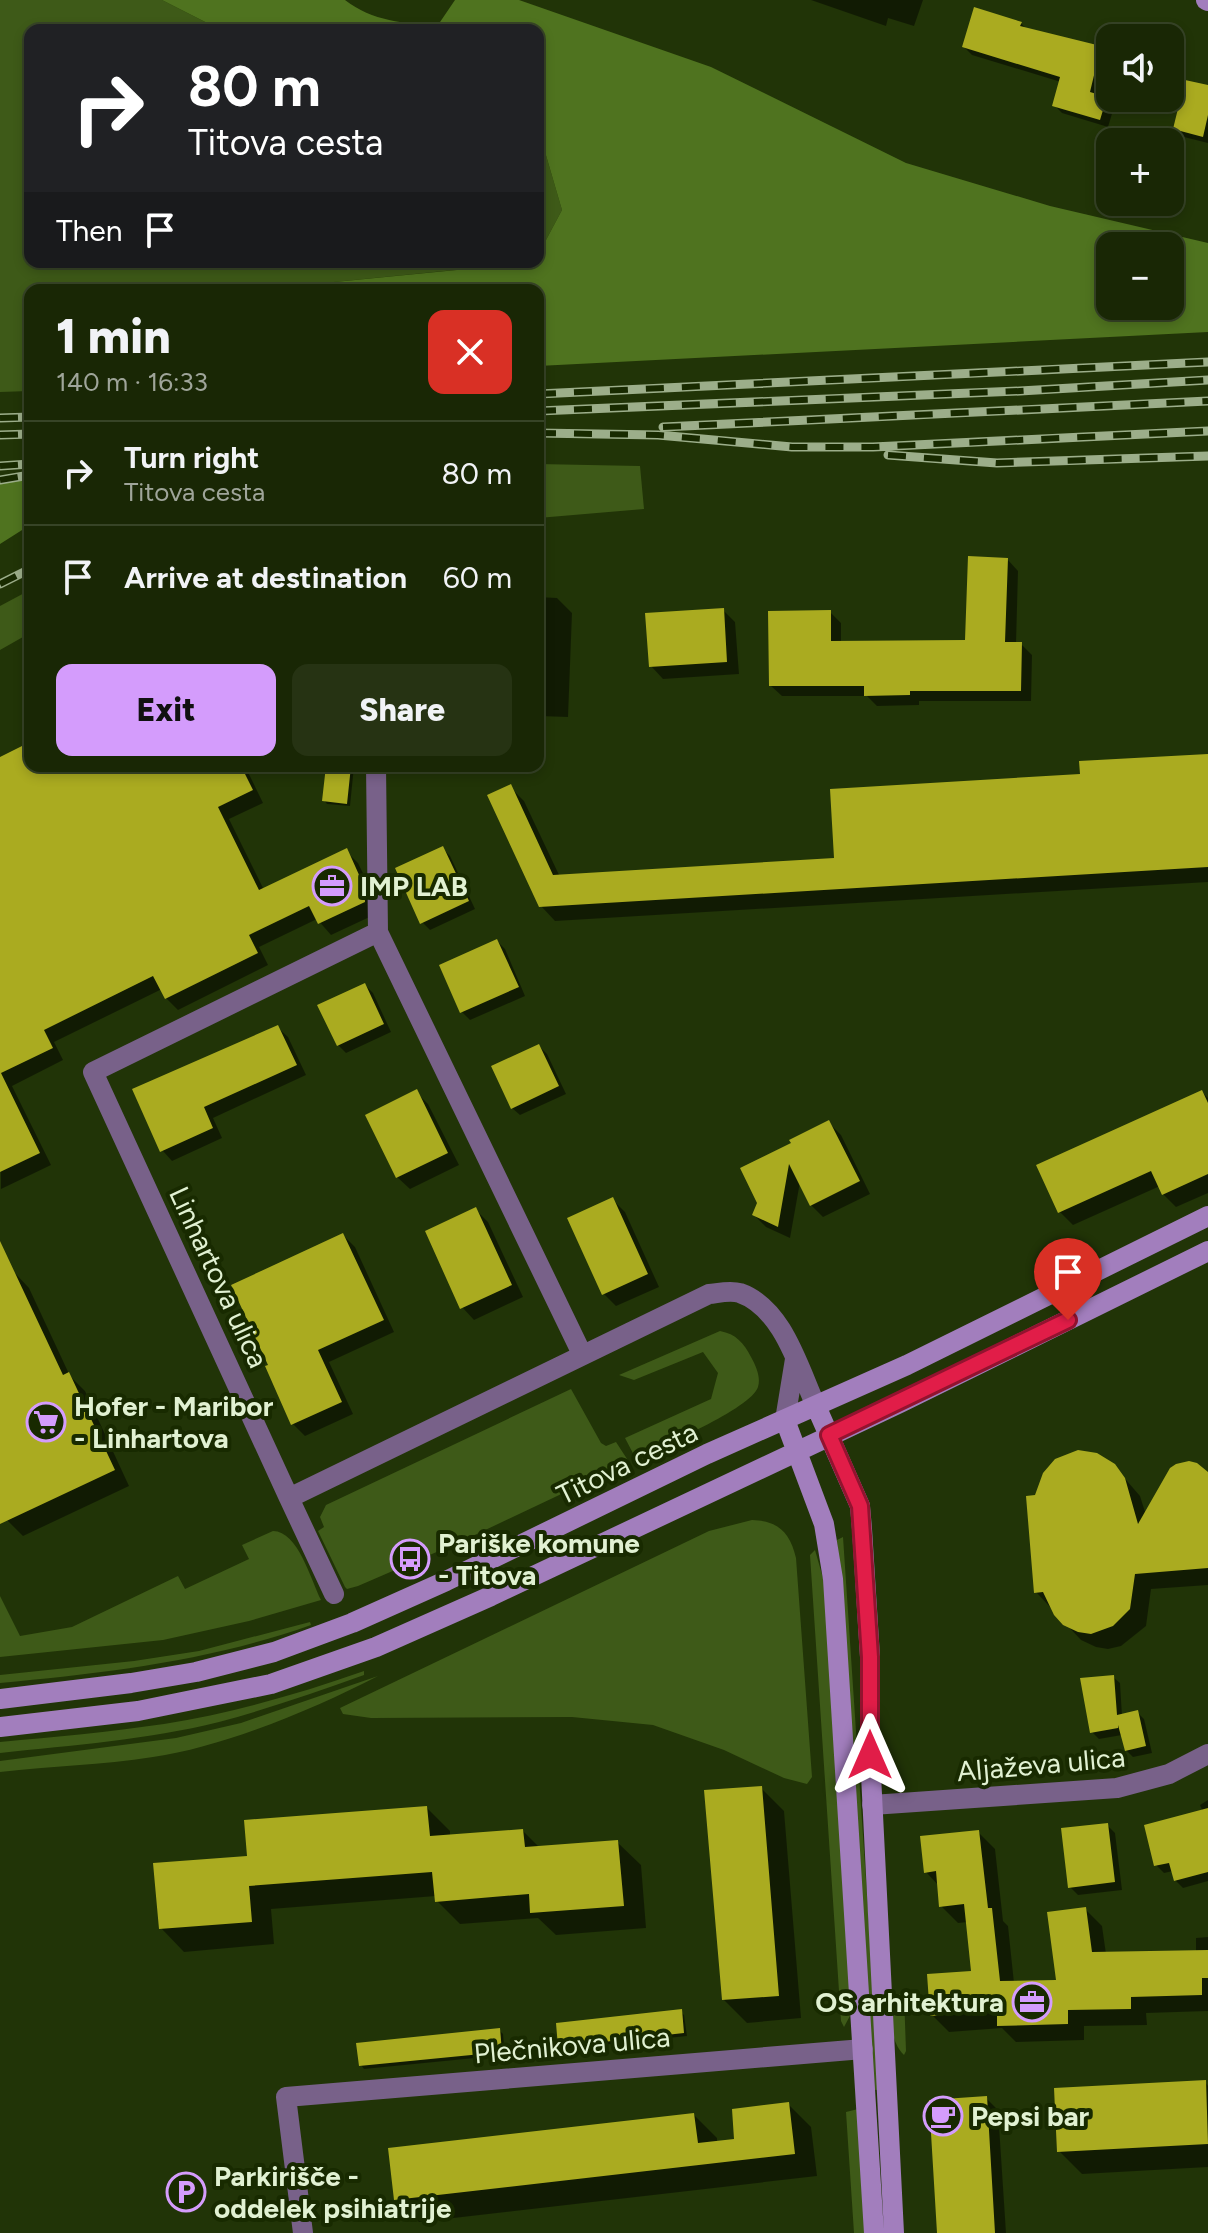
<!DOCTYPE html>
<html lang="en">
<head>
<meta charset="utf-8">
<style>
  body { margin:0; font-family:Figtree,sans-serif; background:#263313; color:#f1f3f6; height:100vh; display:flex; flex-direction:column; font-size:30px; white-space:nowrap }
  * { box-sizing:border-box; margin:0 }
  p { font-size:26px; color:#9fa59a }
  .icon { flex:none; width:44px; height:44px; fill:none; stroke:currentColor; stroke-width:2; stroke-linecap:round; stroke-linejoin:round }
  .map { position:relative; flex:1; overflow:hidden }
  .details { position:absolute; left:24px; top:284px; width:520px; height:488px; display:flex; flex-direction:column; background:#192705; border-radius:16px; box-shadow:0 4px 12px #0003,0 0 0 2px #374427 }
  .details>* { flex:none }
  .guide { position:absolute; left:24px; top:24px; width:520px; height:244px; border-radius:16px; box-shadow:0 4px 12px #0003,0 0 0 2px #374427; background:#202124; color:#fff; overflow:hidden }
  .fabs { position:absolute; left:1096px; top:24px; display:grid; gap:16px }
  .fabs a { display:grid; place-items:center; width:88px; height:88px; border-radius:16px; background:#192705; box-shadow:0 4px 12px #0003,0 0 0 2px #374427; font-size:40px }
  .pin { position:absolute; display:grid; place-items:center; width:68px; height:68px; color:#fff; margin:-82px -34px; border-radius:50% 50% 50% 0; rotate:-45deg; box-shadow:0 0 8px #0007 }
  .pin .icon { rotate:45deg }
  .me { position:absolute; width:88px; margin:-44px; rotate:0deg; stroke-linejoin:round; filter:drop-shadow(0 0 6px #0008) }
  .turn { display:flex; align-items:center; gap:28px; height:168px; padding:0 32px; font-size:36px }
  .turn .icon { width:104px; height:104px; stroke-width:2.5 }
  .turn b { display:block; font-size:56px; line-height:68px }
  .then { display:flex; align-items:center; height:76px; padding:0 32px; background:#0003; gap:16px; font-size:30px }
  .round { display:grid; place-items:center; flex:none; width:84px; height:84px; border-radius:16px; background:#263313 }
  .headline { display:flex; align-items:center; justify-content:space-between; height:136px; padding:0 32px }
  h1 { font-size:48px; font-weight:800; line-height:60px }
  .action { display:flex; gap:16px; margin-top:auto; padding:16px 32px }
  .action a { flex:1; height:92px; border-radius:16px; background:#d49cfc; color:#111; font-size:32px; font-weight:800; line-height:92px; text-align:center }
  .action a+a { background:#263313; color:#f1f3f6 }
  ul { padding:0; list-style:none }
  li { display:flex; align-items:center; gap:24px; height:104px; padding:0 32px; border-top:2px solid #374427 }
  li div { flex:1 }
  li b { display:block; font-size:30px }
  li em { font-style:normal }
  .map>svg:first-child { display:block }
</style>
</head>
<body>
<div class="map">
<svg width="1208" height="2233" viewBox="0 0 1208 2233">
  <rect width="100%" height="100%" fill="#213407"/>
  <path fill="#3e5a18" d="M 0,0 L 162,0 L 221,30 L 30,30 L 30,262 L 535,262 L 294,286 L 284,290 L 30,290 L 30,391 L 0,392 Z
    M 538,144 L 543,145 L 562,210 L 538,255 Z
    M 538,464 L 640,466 L 644,509 L 538,518 Z
    M 30,590 L 30,633 L 0,650 L 0,606 Z
    M 720,1331 C 736,1334 744,1343 751,1357 C 756,1366 761,1377 758,1387 C 751,1409 659,1447 636,1459 L 625,1438 L 711,1399 L 718,1373 L 703,1352 L 634,1380 L 619,1375 Z
    M 571,1389 L 601,1443 L 606,1446 L 616,1442 L 629,1462 L 462,1541 L 358,1586 L 347,1589 L 345,1587 L 318,1531 L 324,1527 L 320,1517 L 326,1505 Z
    M 752,1520 C 779,1521 790,1533 796,1558 L 812,1777 L 807,1784 L 784,1778 L 724,1750 L 653,1725 L 572,1717 L 371,1718 L 343,1714 L 340,1708 L 709,1531 Z
    M 273,1531 C 298,1531 311,1580 321,1600 L 249,1621 L 163,1640 L 0,1657 L 0,1596 L 20,1636 L 72,1627 L 178,1576 L 185,1589 L 249,1559 L 242,1545 Z
    M 843,1537 L 880,2090 L 872,2090 L 837,1540 Z
    M 815,1550 L 825,1585 L 852,2012 L 844,2027 L 841,2021 L 810,1555 Z
    M 310,1622 L 311,1625 C 210,1661 106,1673 0,1683 L 0,1675 L 134,1661 L 199,1651 Z
    M 364,1671 L 364,1675 C 316,1692 268,1709 219,1722 C 147,1740 73,1745 0,1753 L 0,1742 C 55,1737 109,1732 164,1724 C 232,1713 299,1694 364,1671 Z
    M 378,1676 C 314,1709 224,1747 153,1757 C 102,1765 51,1766 0,1772 L 0,1761 L 176,1738 L 241,1723 Z
    M 901,1993 L 904,1995 L 906,2051 L 904,2055 C 889,2040 892,2020 892,2000 Z
    M 858,2109 L 866,2233 L 854,2233 L 846,2112 Z"/>
  <path fill="#4f731f" fill-rule="evenodd" d="M 162,0 L 345,0 C 372,21 405,24 438,25 L 455,0 L 519,0 L 711,67 L 906,163 L 1050,206 L 1208,243 L 1208,332 L 538,366 L 538,290 L 284,290 L 294,286 L 538,262 L 538,255 L 562,210 L 543,145 L 538,144 L 538,30 L 221,30 ZM 1110,246 L 1170,246 L 1170,306 L 1110,306 Z
    M 30,479 L 30,525 L 0,544 L 0,483 Z"/>
  <path fill="#0007" d="M 811,0 L 923,0 L 914,26 L 888,18 L 886,26 Z
    M 1021,23 L 1027,30 L 1100,48 L 1108,56 L 1098,96 L 1106,99 L 1114,107 L 1108,127 L 1062,113 L 1054,105 L 1061,82 L 972,55 L 964,47 Z
    M 1208,87 L 1208,143 L 1184,137 L 1176,129 Z
    M 1008,560 L 1018,571 L 1016,644 L 1021,644 L 1032,655 L 1031,701 L 919,701 L 919,705 L 877,706 L 867,696 L 782,696 L 771,686 L 830,612 L 841,623 L 841,643 L 967,642 Z
    M 538,597 L 557,598 L 572,613 L 568,717 L 538,716 Z
    M 723,610 L 735,622 L 739,674 L 663,679 L 651,666 Z
    M 30,745 L 30,766 L 245,766 L 263,803 L 229,819 L 264,890 L 346,851 L 358,863 L 376,900 L 376,914 L 331,935 L 317,919 L 259,947 L 268,965 L 178,1010 L 166,998 L 162,989 L 54,1042 L 63,1060 L 12,1086 L 51,1165 L 1,1189 L 0,759 Z
    M 1208,756 L 1208,882 L 555,921 L 541,906 L 510,787 L 524,801 L 560,877 L 836,860 L 1082,776 Z
    M 328,766 L 354,766 L 350,806 L 327,804 L 324,800 Z
    M 409,766 L 479,766 L 479,774 L 413,770 Z
    M 442,848 L 450,856 L 475,909 L 430,930 L 422,922 Z
    M 497,941 L 505,949 L 525,996 L 470,1020 L 462,1012 L 441,966 Z
    M 365,985 L 373,993 L 391,1032 L 346,1053 L 338,1045 Z
    M 277,1027 L 288,1037 L 306,1075 L 213,1118 L 222,1138 L 172,1161 L 162,1150 Z
    M 539,1046 L 547,1054 L 566,1094 L 520,1115 L 512,1108 Z
    M 416,1092 L 428,1104 L 459,1165 L 410,1189 L 397,1177 Z
    M 1202,1092 L 1208,1098 L 1208,1193 L 1176,1207 L 1163,1194 L 1160,1186 L 1073,1225 L 1060,1212 Z
    M 829,1123 L 841,1135 L 870,1194 L 823,1217 L 811,1205 L 800,1182 L 790,1238 L 766,1227 L 754,1215 L 794,1144 Z
    M 613,1200 L 625,1212 L 659,1287 L 616,1306 L 604,1294 Z
    M 476,1210 L 488,1222 L 523,1297 L 474,1320 L 462,1307 Z
    M 343,1235 L 355,1247 L 394,1332 L 329,1362 L 353,1414 L 305,1436 L 293,1424 Z
    M 13,1271 L 29,1288 L 70,1376 L 85,1391 L 129,1486 L 23,1536 L 7,1520 L 0,1506 L 0,1277 Z
    M 1114,1466 L 1140,1496 L 1146,1515 L 1208,1474 L 1208,1585 L 1151,1589 L 1146,1626 L 1121,1646 L 1108,1649 L 1096,1647 L 1081,1640 L 1036,1592 Z
    M 1113,1677 L 1120,1683 L 1122,1716 L 1137,1712 L 1144,1719 L 1152,1753 L 1133,1757 L 1126,1750 L 1122,1735 L 1099,1739 L 1092,1732 Z
    M 761,1788 L 784,1811 L 801,2018 L 747,2023 L 724,2000 Z
    M 1208,1800 L 1208,1881 L 1183,1888 L 1175,1880 L 1173,1871 L 1164,1873 L 1156,1865 L 1203,1812 L 1200,1805 Z
    M 427,1808 L 450,1831 L 450,1837 L 523,1831 L 540,1848 L 617,1842 L 641,1865 L 646,1928 L 556,1935 L 538,1918 L 460,1924 L 437,1901 L 436,1896 L 271,1909 L 274,1944 L 184,1952 L 161,1928 L 249,1858 Z
    M 1107,1825 L 1115,1833 L 1122,1890 L 1078,1895 L 1070,1887 Z
    M 978,1832 L 995,1849 L 1003,1921 L 1008,1926 L 1014,1983 L 1058,1982 L 1085,1909 L 1102,1926 L 1106,1954 L 1196,1952 L 1196,1938 L 1208,1937 L 1208,2011 L 1146,2013 L 1147,2025 L 1084,2026 L 1084,2040 L 1016,2042 L 1002,2028 L 949,2032 L 932,2015 L 974,1973 L 968,1922 L 958,1923 L 941,1906 L 939,1886 L 926,1872 Z
    M 681,2012 L 684,2015 L 687,2036 L 564,2049 L 560,2046 Z
    M 499,2030 L 503,2034 L 505,2055 L 364,2069 L 361,2065 Z
    M 1205,2082 L 1208,2086 L 1208,2167 L 1082,2174 L 1059,2151 Z
    M 986,2098 L 998,2110 L 1006,2233 L 939,2233 Z
    M 788,2104 L 811,2127 L 817,2176 L 419,2222 L 396,2199 L 694,2115 L 717,2138 L 717,2143 L 736,2141 Z"/>
  <path fill="#aaab20" d="M 974,7 L 1022,22 L 1020,26 L 1101,46 L 1090,92 L 1107,97 L 1100,120 L 1052,106 L 1060,77 L 962,47 Z
    M 1185,80 L 1208,85 L 1208,115 L 1203,137 L 1173,129 Z
    M 968,556 L 1008,558 L 1005,642 L 1022,642 L 1021,691 L 910,691 L 910,695 L 864,696 L 864,686 L 769,686 L 768,611 L 831,610 L 831,641 L 965,640 Z
    M 724,608 L 727,662 L 649,667 L 645,613 Z
    M 30,742 L 30,766 L 241,766 L 253,790 L 218,807 L 259,890 L 347,848 L 364,886 L 365,902 L 318,924 L 309,906 L 249,935 L 258,953 L 165,999 L 153,976 L 44,1030 L 53,1048 L 1,1073 L 40,1153 L 0,1172 L 0,757 Z
    M 1208,754 L 1208,867 L 539,907 L 487,795 L 511,784 L 553,875 L 834,858 L 830,789 L 1080,774 L 1079,761 Z
    M 326,766 L 351,766 L 347,804 L 322,801 Z
    M 443,846 L 469,901 L 420,924 L 395,868 Z
    M 497,939 L 519,987 L 460,1013 L 439,965 Z
    M 365,983 L 384,1024 L 337,1046 L 317,1005 Z
    M 278,1025 L 297,1065 L 204,1107 L 213,1128 L 160,1152 L 132,1089 Z
    M 539,1044 L 559,1086 L 511,1109 L 491,1066 Z
    M 417,1089 L 448,1153 L 396,1178 L 365,1115 Z
    M 1202,1090 L 1208,1103 L 1208,1174 L 1162,1195 L 1151,1171 L 1058,1213 L 1036,1165 Z
    M 829,1120 L 860,1181 L 810,1206 L 789,1164 L 778,1227 L 752,1215 L 757,1203 L 740,1168 L 791,1143 L 789,1140 Z
    M 613,1197 L 648,1274 L 602,1295 L 567,1218 Z
    M 476,1207 L 512,1285 L 460,1309 L 425,1231 Z
    M 343,1233 L 384,1320 L 318,1350 L 342,1402 L 291,1425 L 265,1366 L 268,1365 L 231,1285 Z
    M 0,1241 L 63,1375 L 69,1372 L 115,1470 L 0,1524 Z
    M 1078,1450 L 1097,1453 L 1115,1464 L 1125,1478 L 1138,1524 L 1170,1468 L 1176,1464 L 1189,1461 L 1197,1463 L 1208,1472 L 1208,1568 L 1135,1574 L 1130,1609 L 1113,1626 L 1091,1634 L 1078,1632 L 1063,1625 L 1054,1615 L 1043,1592 L 1034,1593 L 1026,1496 L 1035,1495 L 1043,1473 L 1055,1459 Z
    M 1114,1675 L 1117,1715 L 1138,1710 L 1146,1746 L 1125,1751 L 1118,1725 L 1118,1728 L 1090,1733 L 1080,1678 Z
    M 762,1786 L 779,1996 L 722,2000 L 704,1790 Z
    M 427,1806 L 430,1836 L 523,1829 L 525,1847 L 618,1840 L 624,1906 L 530,1913 L 529,1894 L 435,1902 L 432,1872 L 249,1886 L 252,1922 L 159,1929 L 153,1863 L 247,1856 L 244,1820 Z
    M 1208,1808 L 1208,1872 L 1174,1881 L 1169,1863 L 1154,1866 L 1144,1825 Z
    M 1108,1823 L 1115,1882 L 1068,1888 L 1061,1828 Z
    M 979,1830 L 988,1908 L 992,1908 L 1000,1981 L 1056,1980 L 1047,1912 L 1086,1907 L 1092,1952 L 1208,1950 L 1208,1978 L 1202,1978 L 1202,1995 L 1131,1997 L 1131,2009 L 1068,2010 L 1068,2024 L 997,2026 L 997,2011 L 930,2016 L 927,1974 L 971,1971 L 964,1904 L 939,1907 L 936,1871 L 924,1873 L 920,1836 Z
    M 682,2009 L 684,2033 L 558,2047 L 556,2023 Z
    M 500,2028 L 502,2052 L 359,2066 L 356,2043 Z
    M 1206,2080 L 1208,2144 L 1057,2152 L 1054,2088 Z
    M 987,2096 L 995,2233 L 937,2233 L 929,2100 Z
    M 789,2102 L 795,2154 L 394,2200 L 388,2148 L 694,2113 L 698,2143 L 734,2139 L 732,2109 Z"/>
  <g fill="none" stroke-linecap="round" stroke-linejoin="round">
    <path stroke="#786189" stroke-width="20" d="M 376,766 L 378,932 L 582,1354
      M 378,932 L 93,1072 L 289,1498 L 709,1294 C 719,1293 730,1290 740,1293 C 783,1308 799,1369 816,1406
      M 785,1420 L 795,1359
      M 289,1498 L 334,1594
      M 872,1805 L 1117,1788 L 1169,1774 L 1208,1754
      M 303,2233 L 286,2097 L 863,2049"/>
    <path stroke="#a27ebd" stroke-width="20" d="M 1206,0 L 1208,1
      M 816,1406 L 860,1506 L 862,1529 L 870,1657 L 870,1755 L 894,2233
      M 785,1420 L 824,1524 L 833,1579 L 874,2233
      M 0,1699 L 131,1683 L 196,1672 L 274,1652 L 352,1623 L 446,1581 L 707,1454 L 907,1365 L 1208,1216
      M 0,1727 L 138,1711 L 271,1684 L 376,1647 L 491,1596 L 900,1403 L 1208,1251"/>
    <g stroke="#9cae8a" stroke-width="9">
      <path id="rail" d="M 538,394 L 1208,362
        M 538,411 L 1020,391 L 1208,380
        M 0,418 L 30,417
        M 663,427 L 1208,401
        M 538,433 L 658,435 L 792,447 L 873,447 L 1208,431
        M 0,435 L 30,434
        M 888,455 L 997,463 L 1208,456
        M 0,466 L 30,464
        M 0,480 L 30,475
        M 0,584 L 30,569"/>
    </g>
    <use href="#rail" stroke="#182a00" stroke-width="6" stroke-dasharray="18" stroke-linecap="butt"/>
  </g>
  <g fill="none" stroke-linecap="round" stroke-linejoin="round">
    <g stroke="#92132f" stroke-width="20">
      <path id="route" d="M 870,1755 L 870,1657 L 860,1506 L 829,1435 L 1068,1320"/>
    </g>
    <use href="#route" stroke="#e11d48" stroke-width="14"/>
  </g>
  <defs>
    <g id="office-ring" transform="scale(2)"><circle r="9.5" fill="#182a00" stroke="#d49cfc" stroke-width="1.5"/><path d="M-6-3h4V-5.5h4V-3h4V5H-6ZM-1-4.5V-3h2v-1.5ZM-6 0V1H6V0Z" fill="#d49cfc"/></g>
    <g id="supermarket-ring" transform="scale(2)"><circle r="9.5" fill="#182a00" stroke="#d49cfc" stroke-width="1.5"/><path d="M-6-5.5h2.5l.6 2H6L4.5 2H-2.5L-4.4-4H-6ZM-1.5 3.2a1.3 1.3 0 1 0 .1 0ZM3 3.2a1.3 1.3 0 1 0 .1 0Z" fill="#d49cfc"/></g>
    <g id="bus-ring" transform="scale(2)"><circle r="9.5" fill="#182a00" stroke="#d49cfc" stroke-width="1.5"/><path d="M-5-6H5V4H4V6H2V4H-2V6H-4V4H-5ZM-3.5-4V0h7V-4ZM-3.5 1.2v1.5H-2V1.2ZM2 1.2v1.5H3.5V1.2Z" fill="#d49cfc"/></g>
    <g id="cafe-ring" transform="scale(2)"><circle r="9.5" fill="#182a00" stroke="#d49cfc" stroke-width="1.5"/><path d="M-5.5-4.5H6V0H3Q3 3.5 0 3.5H-2.5Q-5.5 3.5-5.5 0ZM3-3.2v2h1.7v-2ZM-6 4.5H4V6H-6Z" fill="#d49cfc"/></g>
    <g id="parking-ring" transform="scale(2)"><circle r="9.5" fill="#182a00" stroke="#d49cfc" stroke-width="1.5"/><path d="M-3.5-5.5H1a3.5 3.5 0 0 1 0 7H-1V5.5H-3.5ZM-1-3.4V-.6H.8a1.4 1.4 0 0 0 0-2.8Z" fill="#d49cfc"/></g>
  </defs>
  <g fill-rule="evenodd">
    <use href="#office-ring" x="332" y="886"/>
    <use href="#supermarket-ring" x="46" y="1422"/>
    <use href="#bus-ring" x="410" y="1559"/>
    <use href="#office-ring" x="1032" y="2002"/>
    <use href="#cafe-ring" x="943" y="2116"/>
    <use href="#parking-ring" x="186" y="2192"/>
  </g>
  <g text-anchor="middle" stroke-width="8" stroke-linejoin="round" paint-order="stroke">
    <g font-size="28" font-weight="bold" fill="#e1f1d2" stroke="#182a00" text-anchor="start">
      <text x="360" y="896">IMP LAB</text>
      <text x="74" y="1416">Hofer - Maribor<tspan x="74" dy="32">- Linhartova</tspan></text>
      <text x="438" y="1553">Pariške komune<tspan x="438" dy="32">- Titova</tspan></text>
      <text x="1004" y="2012" text-anchor="end">OS arhitektura</text>
      <text x="971" y="2126">Pepsi bar</text>
      <text x="214" y="2186">Parkirišče -<tspan x="214" dy="32">oddelek psihiatrije</tspan></text>
    </g>
    <g font-size="28" fill="#e1f1d2" stroke="#182a00">
      <text transform="translate(219 1277) rotate(65)" y="10">Linhartova ulica</text>
      <text transform="translate(627 1463) rotate(-26)" y="10">Titova cesta</text>
      <text transform="translate(1041 1764) rotate(-5)" y="10">Aljaževa ulica</text>
      <text transform="translate(572 2045) rotate(-5)" y="10">Plečnikova ulica</text>
    </g>
  </g>
</svg>
<div class="fabs">
<a><svg class="icon" aria-label="sound" viewBox="0 0 24 24"><path d="M4 9h4l5-4v14l-5-4H4zM17 9q2 3 0 6"/></svg></a>
<a>+</a>
<a>−</a>
</div>
<div class="pin" style="left:1068px;top:1320px;background:#d93025"><svg class="icon" aria-label="arrive" viewBox="0 0 24 24"><path d="M6 21V4h12l-3 4 3 4H6"/></svg></div>
<svg class="me" style="left:870px;top:1755px" viewBox="-20 -20 40 40"><path d="M0-17L14 15 0 8-14 15z" fill="#e11d48" stroke="#fff" stroke-width="4"/></svg>
<div class="guide">
<div class="turn"><svg class="icon" aria-label="right" viewBox="0 0 24 24"><path d="M7 20v-9h11M14 6l5 5-5 5"/></svg><div><b>80 m</b>Titova cesta</div></div>
<div class="then">Then<svg class="icon" aria-label="arrive" viewBox="0 0 24 24"><path d="M6 21V4h12l-3 4 3 4H6"/></svg></div>
</div>
<section class="details">
<div class="headline"><div><h1>1 min</h1><p>140 m · 16:33</p></div><a class="round" style="background:#d93025;color:#fff"><svg class="icon" aria-label="close" viewBox="0 0 24 24"><path d="M6 6l12 12M18 6L6 18"/></svg></a></div>
<ul>
<li><svg class="icon" aria-label="right" viewBox="0 0 24 24"><path d="M7 20v-9h11M14 6l5 5-5 5"/></svg><div><b>Turn right</b><p>Titova cesta</p></div><em>80 m</em></li>
<li><svg class="icon" aria-label="arrive" viewBox="0 0 24 24"><path d="M6 21V4h12l-3 4 3 4H6"/></svg><div><b>Arrive at destination</b></div><em>60 m</em></li>
</ul>
<div class="action"><a>Exit</a><a>Share</a></div>
</section>
</div>
</body>
</html>
